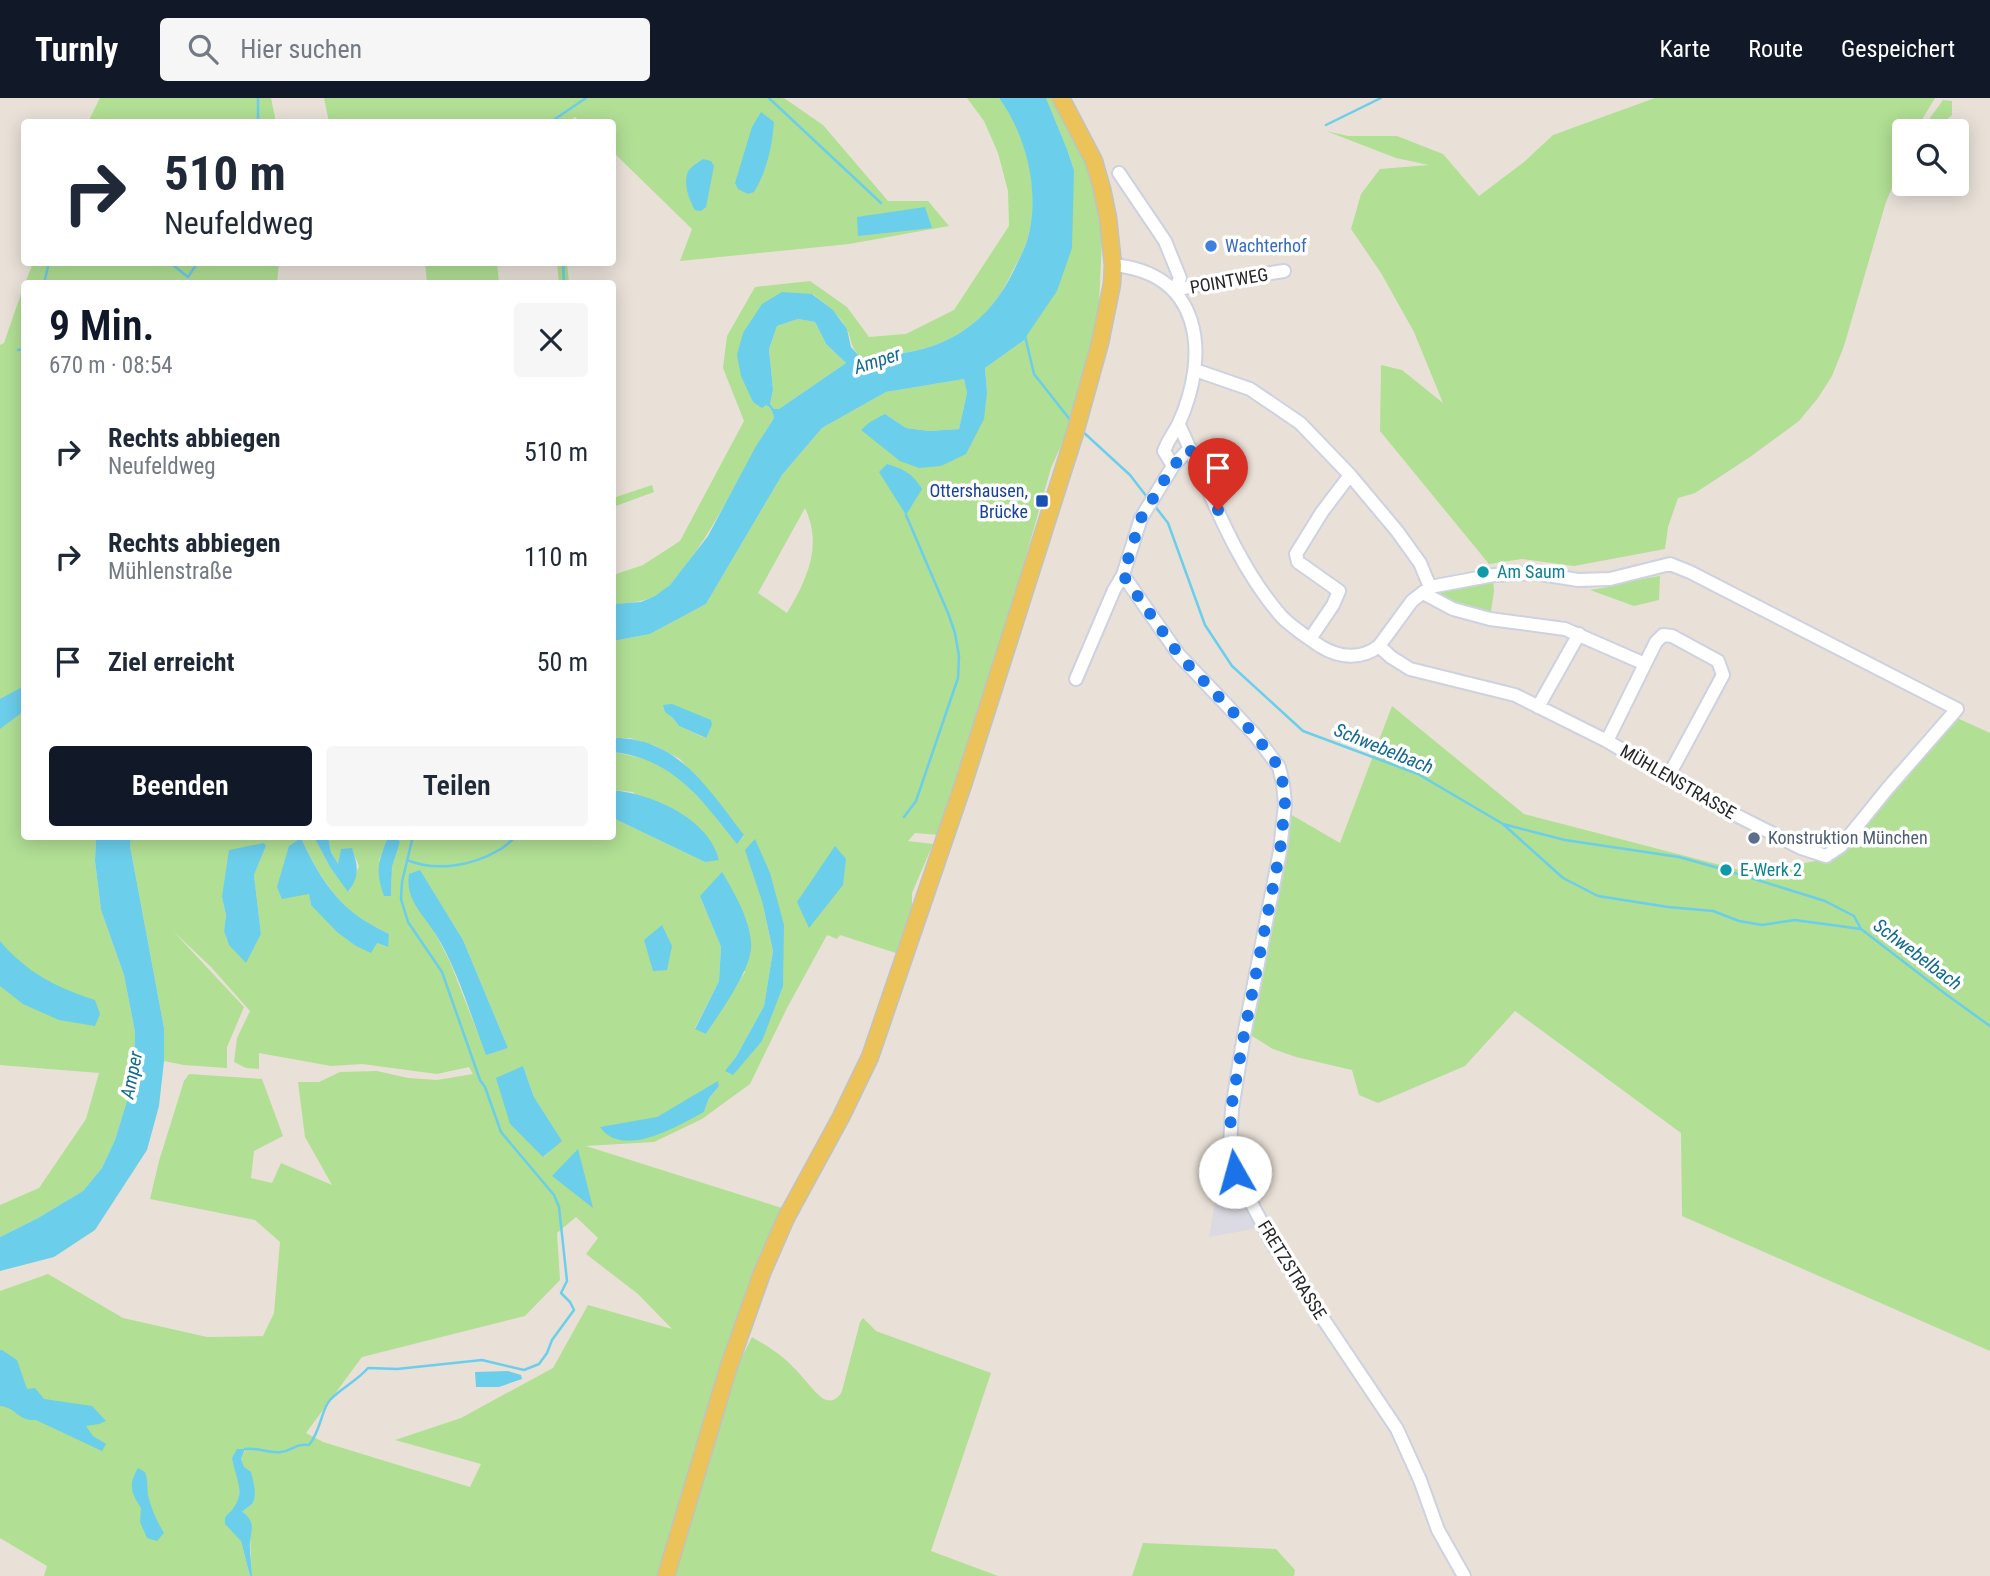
<!DOCTYPE html>
<html lang="de">
<head>
<meta charset="utf-8">
<style>
  body { margin:0; font-family:"Roboto Condensed",sans-serif; background:#f6f6f7; color:#1f2937; height:100vh; display:flex; flex-direction:column; font-size:26px; white-space:nowrap }
  * { box-sizing:border-box; margin:0 }
  p { font-size:23px; color:#747a83 }
  .icon { flex:none; width:38px; height:38px; fill:none; stroke:currentColor; stroke-width:2; stroke-linecap:round; stroke-linejoin:round }
  .map { position:relative; flex:1; overflow:hidden }
  .panel { position:absolute; left:21px; top:182px; width:595px; height:560px; display:flex; flex-direction:column; background:#fff; border-radius:7px; box-shadow:0 4px 18px #0003 }
  .panel>* { flex:none }
  .hud { position:absolute; left:21px; top:21px; width:595px; height:147px; border-radius:7px; box-shadow:0 4px 18px #0003; background:#fff; color:#1f2937; overflow:hidden }
  .fabs { position:absolute; left:1892px; top:21px; display:grid; gap:14px }
  .fabs a { display:grid; place-items:center; width:77px; height:77px; border-radius:7px; background:#fff; box-shadow:0 4px 18px #0003; font-size:35px }
  .pin { position:absolute; display:grid; place-items:center; width:60px; height:60px; color:#fff; margin:-72px -30px; border-radius:50% 50% 50% 0; rotate:-45deg; box-shadow:0 0 7px #0007 }
  .pin .icon { rotate:45deg }
  .me { position:absolute; width:77px; margin:-38px; rotate:353deg; stroke-linejoin:round; filter:drop-shadow(0 0 5px #0008) }
  .turn { display:flex; align-items:center; gap:24px; height:147px; padding:0 28px; font-size:32px }
  .turn .icon { width:91px; height:91px; stroke-width:2.5 }
  .turn b { display:block; font-size:49px; line-height:60px }
  .round { display:grid; place-items:center; flex:none; width:74px; height:74px; border-radius:7px; background:#f6f6f7 }
  .summary { display:flex; align-items:center; justify-content:space-between; height:119px; padding:0 28px }
  h1 { font-size:42px; font-weight:600; line-height:52px; color:#111827 }
  .action { display:flex; gap:14px; margin-top:auto; padding:14px 28px }
  .action a { flex:1; height:80px; border-radius:7px; background:#111827; color:#fff; font-size:28px; font-weight:600; line-height:80px; text-align:center }
  .action a+a { background:#f6f6f7; color:#1f2937 }
  ul { padding:0; list-style:none }
  li { display:flex; align-items:center; gap:21px; height:105px; padding:0 28px }
  li div { flex:1 }
  li b { display:block; font-size:26px }
  li em { font-style:normal }
  header { display:flex; align-items:center; gap:42px; box-sizing:border-box; height:98px; padding:0 35px; background:#111827; color:#fff }
  header strong { font-size:33px }
  nav { display:flex; gap:38px; margin-inline-start:auto; font-size:24px }
  .search { width:490px; height:63px; background:#f6f6f7; display:flex; align-items:center; gap:18px; box-sizing:border-box; padding:0 24px; border-radius:7px; color:#747a83; font-size:26px }
  .map>svg:first-child { display:block }
</style>
</head>
<body>
<header>
<strong>Turnly</strong>
<div class="search"><svg class="icon" aria-label="search" viewBox="0 0 24 24"><circle cx="10" cy="10" r="6"/><path d="M15 15l6 6"/></svg>Hier suchen</div>
<nav><a>Karte</a><a>Route</a><a>Gespeichert</a></nav>
</header>
<div class="map">
<svg width="1990" height="1478" viewBox="0 0 1990 1478">
  <rect width="100%" height="100%" fill="#e9e1d8"/>
  <path fill="#dbd9e1" d="M 1240,1090 L 1259,1130 L 1209,1139 L 1216,1098 Z"/>
  <path fill="#b1df94" fill-rule="evenodd" d="M 100,0 L 271,0 L 276,24 L 88,24 Z
    M 324,0 L 784,0 L 823,27 L 888,103 L 928,103 L 949,128 L 849,146 L 680,163 L 692,131 L 613,54 L 612,24 L 581,24 L 575,19 L 568,24 L 329,24 Z
    M 967,0 L 999,0 C 1028,38 1041,97 1027,143 C 1024,153 1018,163 1013,172 C 1002,197 986,219 963,233 C 931,254 897,257 860,259 C 848,245 853,241 845,228 C 837,214 825,206 813,196 L 762,206 L 766,306 L 773,313 L 774,320 C 744,367 722,419 688,464 C 678,477 670,490 655,498 C 641,505 627,505 613,506 L 613,477 L 643,467 L 680,443 L 744,323 L 723,270 L 727,238 L 755,189 L 810,183 L 847,209 L 869,239 L 906,236 L 954,212 L 1009,128 L 1008,93 L 998,55 L 984,23 Z
    M 1046,0 L 1056,0 L 1086,60 L 1103,123 L 1097,246 L 1068,332 L 1051,370 L 995,567 L 940,737 L 915,735 L 908,743 L 933,746 L 912,795 L 912,821 L 899,856 L 840,837 L 837,841 L 827,837 L 787,910 L 750,986 L 702,1021 L 654,1044 L 586,1048 L 782,1110 L 781,1118 L 731,1281 L 752,1239 C 767,1248 781,1256 793,1269 C 801,1276 817,1298 824,1301 C 832,1305 839,1300 842,1293 L 860,1224 L 863,1220 L 876,1233 L 991,1275 L 931,1453 L 998,1478 L 252,1478 L 250,1441 L 242,1414 L 251,1407 L 254,1401 L 241,1361 L 245,1352 L 237,1351 C 237,1360 237,1370 238,1379 C 241,1400 241,1405 225,1419 L 241,1443 L 250,1478 L 44,1478 L 47,1468 L 0,1440 L 0,1193 L 48,1176 L 123,1220 L 207,1239 L 263,1238 L 274,1215 L 280,1144 L 255,1122 L 150,1101 L 159,1063 L 184,983 L 189,976 L 262,981 L 283,1038 L 254,1053 L 251,1080 L 272,1085 L 281,1065 L 332,1087 L 305,1039 L 298,984 L 319,984 L 340,974 L 377,973 L 408,980 L 437,982 L 473,976 L 469,969 L 437,976 L 362,966 L 331,968 L 259,955 L 259,971 L 246,970 L 234,964 L 237,940 L 250,913 L 211,869 L 173,833 L 244,909 L 227,949 L 227,970 L 184,967 L 164,963 L 164,930 L 130,748 L 131,739 L 163,739 L 170,741 L 177,738 L 314,739 L 330,769 L 349,794 L 359,768 L 352,751 L 341,751 L 338,768 L 331,753 L 328,739 L 388,739 L 379,762 L 391,797 L 392,769 L 400,744 L 396,739 L 612,738 L 613,720 L 705,764 L 633,694 L 613,692 L 613,654 L 615,654 L 649,662 L 677,678 L 705,706 L 737,745 L 744,738 L 680,661 L 656,648 L 630,640 L 613,640 L 613,543 L 650,536 L 706,506 L 782,377 L 822,330 L 886,294 L 964,281 L 967,295 L 959,331 L 929,333 L 906,330 L 885,316 L 941,368 L 987,294 L 985,270 L 1023,243 L 1074,72 L 1067,51 ZM 805,410 C 823,448 807,481 787,515 L 758,495 ZM 672,619 L 712,627 L 705,640 L 679,628 ZM 301,740 C 314,768 331,797 355,817 C 365,824 378,830 389,836 L 387,849 L 377,845 L 311,807 ZM 266,748 L 254,777 L 261,836 L 246,864 L 229,846 L 224,833 L 226,817 L 222,799 ZM 420,773 L 463,842 L 508,950 L 486,956 L 450,864 L 435,835 ZM 700,798 L 745,874 L 706,936 L 695,930 L 719,883 L 721,849 ZM 762,803 L 784,827 L 762,943 L 726,973 L 736,959 L 764,908 L 773,853 ZM 523,968 L 534,999 L 561,1042 L 544,1059 L 510,1026 ZM 718,984 L 719,988 L 709,1000 L 704,1014 L 657,1019 ZM 576,1119 L 598,1140 L 586,1156 L 638,1196 L 672,1231 L 588,1207 L 553,1270 L 461,1320 L 395,1342 L 481,1366 L 470,1389 L 323,1344 L 306,1335 L 362,1259 L 525,1218 L 560,1182 L 557,1135 Z
    M 1655,0 L 1935,0 L 1915,33 L 1904,33 L 1904,61 L 1886,104 L 1844,248 L 1832,278 L 1818,300 L 1799,323 L 1750,359 L 1695,395 L 1678,400 L 1668,429 L 1665,451 L 1574,468 L 1522,461 L 1489,466 L 1380,333 L 1381,267 L 1402,272 L 1443,305 L 1414,234 L 1381,175 L 1351,131 L 1361,96 L 1380,71 L 1429,67 L 1396,60 L 1326,33 L 1348,38 L 1397,38 L 1443,56 L 1479,98 L 1524,64 L 1553,37 Z
    M 1943,2 L 1952,3 L 1952,17 L 1946,22 L 1942,33 L 1925,33 L 1930,20 Z
    M 33,165 L 33,164 L 279,165 L 277,185 L 25,185 Z
    M 425,165 L 497,165 L 499,185 L 427,185 Z
    M 557,165 L 567,165 L 569,185 L 559,185 Z
    M 24,187 L 24,738 L 96,739 L 95,763 L 101,812 L 124,877 L 135,934 L 134,980 L 115,1042 L 102,1070 L 83,1093 L 38,1120 L 0,1139 L 0,1107 L 39,1090 L 86,1021 L 99,975 L 0,967 L 0,247 L 4,245 Z
    M 798,221 L 815,224 L 826,246 L 846,265 L 779,311 L 774,311 L 770,306 L 773,292 L 769,251 L 777,228 Z
    M 652,387 L 654,394 L 613,409 L 613,400 Z
    M 1660,478 L 1659,502 L 1634,508 L 1590,492 L 1608,489 L 1612,486 Z
    M 1493,480 L 1494,493 L 1490,520 L 1426,495 Z
    M 1392,608 L 1524,716 L 1751,775 L 1837,759 L 1852,745 L 1955,619 L 1990,635 L 1990,1253 L 1682,1118 L 1681,1035 L 1515,913 L 1465,968 L 1378,1005 L 1359,997 L 1352,972 L 1296,959 L 1273,951 L 1249,936 L 1290,716 L 1340,745 Z
    M 1143,1445 L 1276,1451 L 1295,1472 L 1294,1478 L 1132,1478 Z"/>
  <path fill="#6bceeb" fill-rule="evenodd" d="M 999,0 L 1046,0 L 1067,51 L 1074,72 L 1072,150 L 1057,193 L 1023,243 L 985,270 L 987,294 L 984,321 L 966,356 L 941,368 L 919,370 L 900,363 L 861,332 L 870,324 L 885,316 L 906,330 L 929,333 L 959,331 L 967,295 L 964,281 L 886,294 L 822,330 L 782,377 L 706,506 L 650,536 L 613,543 L 613,506 L 641,504 L 655,498 L 670,487 L 708,438 L 755,350 L 774,320 C 773,314 771,309 766,307 L 762,310 L 753,304 L 741,278 L 737,257 L 743,235 L 762,206 L 782,194 L 812,196 L 833,212 L 847,231 L 851,249 L 860,259 C 897,257 931,254 963,233 C 986,218 1002,197 1014,172 C 1018,163 1024,153 1027,143 C 1041,96 1027,38 999,0 ZM 798,221 L 815,224 L 826,246 L 846,265 L 779,311 L 774,311 L 770,306 L 773,292 L 769,251 L 777,228 Z
    M 761,14 L 774,24 C 772,49 767,73 754,94 L 748,96 L 738,91 L 735,85 L 752,29 Z
    M 703,61 L 711,63 L 714,68 L 706,109 L 701,113 L 695,112 C 689,102 682,83 689,72 C 692,68 699,64 703,61 Z
    M 925,109 L 932,130 L 858,138 L 857,119 Z
    M 887,366 C 904,371 913,376 922,391 L 906,417 L 879,374 Z
    M 24,588 L 24,613 L 0,631 L 0,601 Z
    M 672,606 L 711,622 L 712,627 L 706,640 L 679,628 L 672,619 L 665,614 L 663,607 Z
    M 613,640 C 678,639 708,691 744,737 L 737,746 C 701,701 674,661 613,654 Z
    M 612,692 C 652,696 709,720 719,762 L 705,764 L 613,720 Z
    M 96,739 L 131,739 L 130,748 L 164,930 L 164,963 L 159,1008 L 147,1052 L 95,1132 L 54,1159 L 0,1173 L 0,1139 L 38,1120 L 83,1093 L 102,1070 L 115,1042 L 134,980 L 135,934 L 124,877 L 101,812 L 95,763 Z
    M 314,739 L 328,739 L 331,754 L 338,766 L 341,751 L 352,750 C 358,768 360,778 348,794 L 330,769 Z
    M 388,739 L 396,739 L 400,744 L 392,769 L 391,798 L 384,798 C 375,772 378,764 388,739 Z
    M 301,740 C 314,768 330,797 355,816 C 365,824 378,830 389,836 L 388,849 L 377,845 L 371,855 L 356,848 L 337,834 L 311,807 L 309,796 L 282,801 L 277,789 L 289,748 Z
    M 755,741 L 770,775 L 784,827 L 783,888 L 762,943 L 733,977 L 725,973 L 736,959 L 764,908 L 773,853 L 762,803 L 745,752 Z
    M 264,745 L 266,748 L 254,777 L 261,836 L 246,865 L 229,847 L 224,833 L 226,817 L 222,799 L 229,752 Z
    M 835,748 L 846,761 L 843,787 L 809,830 L 797,804 Z
    M 420,772 L 463,842 L 508,950 L 486,957 C 470,916 458,872 435,835 C 422,815 405,801 409,776 Z
    M 722,774 C 734,794 749,820 751,844 C 754,869 720,914 706,936 L 695,931 L 719,883 L 721,849 L 700,798 Z
    M 662,827 L 672,848 L 667,872 L 653,873 L 644,842 Z
    M 0,843 C 26,874 57,890 95,902 L 100,916 L 95,928 L 59,922 L 23,906 L 0,888 Z
    M 523,968 L 534,999 L 562,1043 L 543,1059 L 510,1026 L 496,980 Z
    M 718,983 L 719,988 L 709,1000 L 704,1014 C 679,1027 623,1062 600,1029 L 657,1019 Z
    M 578,1051 L 593,1110 L 552,1078 Z
    M 0,1252 L 2,1252 L 17,1262 L 27,1291 L 35,1290 L 44,1301 L 92,1308 L 106,1323 L 99,1326 L 86,1328 L 93,1338 L 106,1346 L 102,1353 L 36,1322 C 17,1323 16,1309 0,1308 Z
    M 508,1273 L 521,1277 L 522,1281 L 499,1289 L 476,1289 L 475,1274 Z
    M 237,1351 L 245,1351 L 241,1361 L 244,1369 L 251,1374 C 253,1383 258,1397 252,1406 C 249,1409 245,1411 242,1414 C 255,1422 252,1431 250,1443 C 249,1454 252,1467 252,1478 L 250,1478 L 241,1443 L 225,1426 L 225,1419 C 249,1397 237,1387 232,1360 Z
    M 138,1370 L 145,1374 C 148,1382 147,1389 148,1397 C 151,1411 157,1423 164,1435 L 157,1443 L 147,1440 L 140,1424 L 141,1410 C 131,1395 128,1387 138,1370 Z"/>
  <g fill="none" stroke-linecap="round" stroke-linejoin="round">
    <path stroke="#6bceeb" stroke-width="2.5" d="M 258,0 L 258,24
      M 769,0 L 881,105
      M 553,24 L 555,21 L 586,0
      M 1326,27 L 1381,0
      M 169,164 L 188,179
      M 563,164 L 564,186
      M 188,179 L 198,164
      M 44,186 L 49,164
      M 1025,238 L 1034,276 L 1071,323
      M 18,252 L 24,251
      M 1081,332 L 1130,377 L 1147,399
      M 1154,407 L 1168,425 L 1205,527 L 1232,568 L 1303,633 L 1418,676 L 1503,726 L 1563,780 L 1598,798 L 1668,809 L 1713,813 L 1739,823 L 1762,827 L 1795,822 L 1861,831 L 1947,897 L 1990,928
      M 904,719 L 916,703 L 958,580 L 959,558 L 955,535 L 948,515 L 906,417
      M 1503,726 L 1565,742 L 1679,759 L 1722,771 L 1825,803 L 1854,818 L 1861,831
      M 407,762 C 436,774 472,768 499,752 C 505,749 511,743 516,738
      M 245,1351 C 258,1349 269,1356 281,1354 C 293,1353 295,1345 309,1347 C 321,1333 321,1312 330,1302 C 341,1290 357,1283 368,1270 L 397,1271 L 482,1262 L 524,1272 L 539,1266 L 547,1255 L 552,1242 L 574,1212 L 570,1204 L 561,1195 L 567,1183 L 559,1109 L 554,1097 L 501,1034 L 485,989 L 480,982 L 442,874 L 408,824 L 401,801 L 402,784 L 413,738"/>
    <g stroke="#cdd1e0" stroke-width="16">
      <path id="minor" d="M 1119,75 L 1165,143 L 1180,180 L 1175,192
        M 1113,167 C 1202,175 1210,256 1179,325 C 1174,336 1169,339 1164,353 L 1173,368
        M 1175,192 L 1217,183 L 1284,173
        M 1195,272 L 1250,291 L 1300,325 L 1350,377 L 1397,433 L 1420,465 L 1430,489
        M 1179,327 C 1209,391 1235,466 1282,519 C 1293,530 1307,539 1320,548 C 1339,560 1361,562 1379,548 L 1391,559 L 1410,571 L 1515,597 L 1607,643 L 1720,709 L 1801,750 L 1826,758 L 1841,748 L 1888,690 L 1957,611 L 1690,474 L 1670,466 L 1610,481 L 1578,482 L 1535,475 L 1494,477 L 1430,489 L 1412,503 L 1379,548
        M 1123,477 L 1179,557 L 1255,637 L 1279,669 L 1283,686 L 1285,706 L 1280,753 L 1244,937 L 1232,1011 L 1230,1047 L 1235,1074 L 1273,1146 L 1397,1331 L 1420,1382 L 1438,1432 L 1464,1478
        M 1423,495 L 1453,511 L 1490,521 L 1565,531 L 1645,566 L 1656,544 L 1663,537 L 1672,538 L 1718,563 L 1723,577 L 1668,679
        M 1310,541 L 1333,507 L 1339,493 L 1298,464 L 1296,456 L 1322,414 L 1350,377
        M 1076,581 L 1114,492 L 1123,477 L 1141,420 L 1173,368 L 1190,350
        M 1538,609 L 1579,536
        M 1607,643 L 1645,566"/>
    </g>
    <g stroke="#c2c2c2" stroke-width="19">
      <path id="major" d="M 666,1478 L 728,1271 L 762,1175 L 786,1120 L 841,1019 L 870,959 L 964,684 L 1075,335 L 1100,245 L 1112,186 L 1113,167 L 1108,120 L 1102,91 L 1094,63 L 1061,0"/>
    </g>
    <use href="#minor" stroke="#fff" stroke-width="12"/>
    <use href="#major" stroke="#ecc359" stroke-width="16"/>
  </g>
  <g fill="none" stroke-linecap="round" stroke-linejoin="round">
    <path stroke="#1a73e8" stroke-width="12" stroke-dasharray="0 21.6" d="M 1218,412 L 1190,351 L 1173,368 L 1141,420 L 1123,477 L 1179,557 L 1255,637 L 1279,669 L 1283,686 L 1285,706 L 1280,753 L 1244,937 L 1231,1011 L 1230,1047 L 1235,1074"/>
  </g>
  <circle fill="#3f7fe0" stroke="#fff" stroke-width="2.5" cx="1211" cy="148" r="7"/>
  <rect fill="#1a4fb4" stroke="#fff" stroke-width="2.5" x="1035" y="396" width="14" height="14" rx="3.5"/>
  <g fill="#0f9aa8" stroke="#fff" stroke-width="2.5">
    <circle cx="1483" cy="474" r="7"/>
    <circle cx="1726" cy="772" r="7"/>
  </g>
  <circle fill="#5c6f8a" stroke="#fff" stroke-width="2.5" cx="1754" cy="740" r="7"/>
  <g text-anchor="middle" stroke-width="7" stroke-linejoin="round" paint-order="stroke">
    <g font-size="18" fill="#366cbe" stroke="#fff" text-anchor="start">
      <text x="1225" y="154">Wachterhof</text>
    </g>
    <g font-size="18" fill="#262626" stroke="#fff">
      <text transform="translate(1229 183) rotate(-10)" y="6">POINTWEG</text>
      <text transform="translate(1678 684) rotate(30)" y="6">MÜHLENSTRASSE</text>
      <text transform="translate(1292 1172) rotate(58)" y="6">FRETZSTRASSE</text>
    </g>
    <g font-size="18" fill="#164399" stroke="#fff" text-anchor="end">
      <text x="1028" y="399">Ottershausen,<tspan x="1028" dy="21">Brücke</tspan></text>
    </g>
    <g font-size="18" fill="#0d838f" stroke="#fff" text-anchor="start">
      <text x="1497" y="480">Am Saum</text>
      <text x="1740" y="778">E-Werk 2</text>
    </g>
    <g font-size="18" fill="#4e5e75" stroke="#fff" text-anchor="start">
      <text x="1768" y="746">Konstruktion München</text>
    </g>
    <g font-size="19" font-style="italic" fill="#106a91" stroke="#fff">
      <text transform="translate(877 262) rotate(-18)" y="7">Amper</text>
      <text transform="translate(1384 650) rotate(22)" y="7">Schwebelbach</text>
      <text transform="translate(1918 856) rotate(37)" y="7">Schwebelbach</text>
      <text transform="translate(131 977) rotate(-79)" y="7">Amper</text>
    </g>
  </g>
</svg>
<div class="fabs">
<a><svg class="icon" aria-label="search" viewBox="0 0 24 24"><circle cx="10" cy="10" r="6"/><path d="M15 15l6 6"/></svg></a>
</div>
<div class="pin" style="left:1218px;top:412px;background:#d93025"><svg class="icon" aria-label="arrive" viewBox="0 0 24 24"><path d="M6 21V4h12l-3 4 3 4H6"/></svg></div>
<svg class="me" style="left:1235px;top:1074px" viewBox="-20 -20 40 40"><circle r="19" fill="#fff"/><path d="M0-13L10 11 0 6-10 11z" fill="#1a73e8"/></svg>
<div class="hud">
<div class="turn"><svg class="icon" aria-label="right" viewBox="0 0 24 24"><path d="M7 20v-9h11M14 6l5 5-5 5"/></svg><div><b>510 m</b>Neufeldweg</div></div>
</div>
<section class="panel">
<div class="summary"><div><h1>9 Min.</h1><p>670 m · 08:54</p></div><a class="round"><svg class="icon" aria-label="close" viewBox="0 0 24 24"><path d="M6 6l12 12M18 6L6 18"/></svg></a></div>
<ul>
<li><svg class="icon" aria-label="right" viewBox="0 0 24 24"><path d="M7 20v-9h11M14 6l5 5-5 5"/></svg><div><b>Rechts abbiegen</b><p>Neufeldweg</p></div><em>510 m</em></li>
<li><svg class="icon" aria-label="right" viewBox="0 0 24 24"><path d="M7 20v-9h11M14 6l5 5-5 5"/></svg><div><b>Rechts abbiegen</b><p>Mühlenstraße</p></div><em>110 m</em></li>
<li><svg class="icon" aria-label="arrive" viewBox="0 0 24 24"><path d="M6 21V4h12l-3 4 3 4H6"/></svg><div><b>Ziel erreicht</b></div><em>50 m</em></li>
</ul>
<div class="action"><a>Beenden</a><a>Teilen</a></div>
</section>
</div>
</body>
</html>
